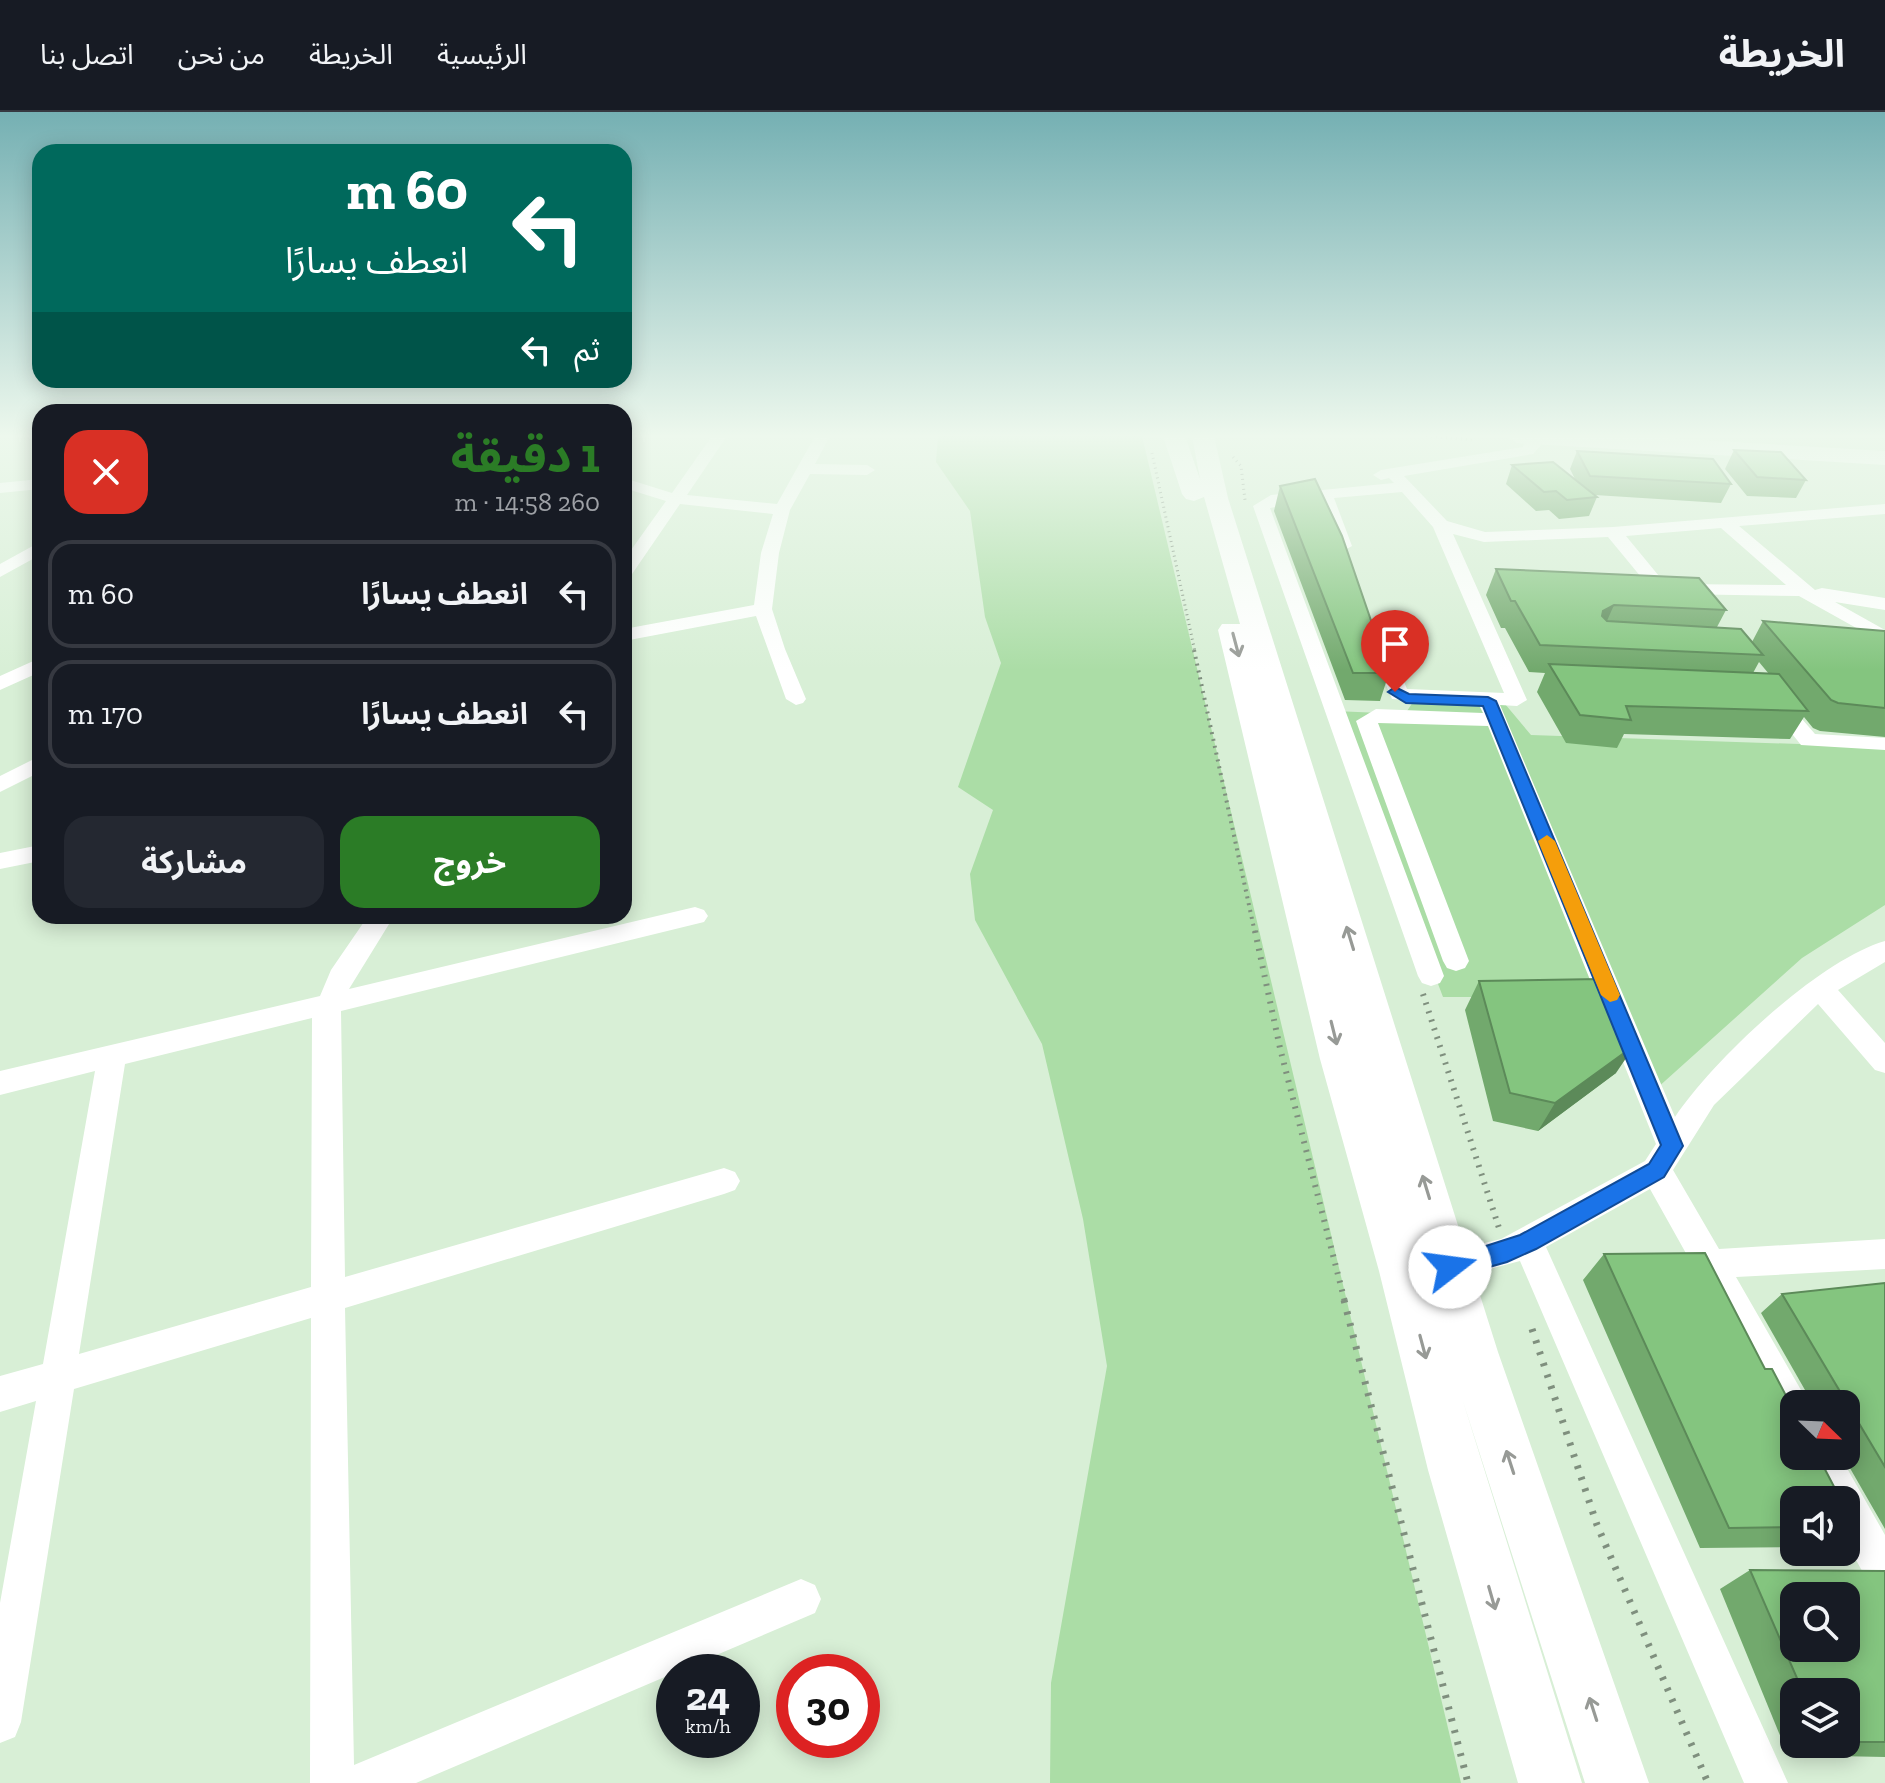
<!DOCTYPE html>
<html lang="ar">
<head>
<meta charset="utf-8">
<style>
  body { margin:0; font-family:"Zilla Slab","Noto Sans Arabic",serif; background:#242831; color:#f1f3f6; direction:rtl; height:100vh; display:flex; flex-direction:column; font-size:30px; white-space:nowrap }
  * { box-sizing:border-box; margin:0 }
  p { font-size:26px; color:#9ea1a6 }
  .icon { flex:none; width:44px; height:44px; fill:none; stroke:currentColor; stroke-width:2; stroke-linecap:round; stroke-linejoin:round }
  .map { position:relative; flex:1; overflow:hidden; direction:ltr }
  .sheet { position:absolute; left:32px; top:292px; width:600px; height:520px; display:flex; flex-direction:column; background:#171b24; border-radius:24px; box-shadow:0 4px 20px #0003; direction:rtl }
  .sheet>* { flex:none }
  .banner { position:absolute; left:32px; top:32px; width:600px; height:244px; border-radius:24px; box-shadow:0 4px 20px #0003; direction:rtl; background:#00695c; color:#fff; overflow:hidden }
  .needle { width:52px; rotate:113deg }
  .fabs { position:absolute; left:1780px; top:1278px; display:grid; gap:16px }
  .fabs a { display:grid; place-items:center; width:80px; height:80px; border-radius:16px; background:#171b24; box-shadow:0 4px 20px #0003; font-size:40px }
  .speed { position:absolute; left:656px; top:1542px; display:flex; gap:16px; font-size:40px; font-weight:700; text-align:center }
  .speed>* { display:grid; place-content:center; width:104px; height:104px; border-radius:50%; background:#171b24; box-shadow:0 4px 20px #0003; line-height:1 }
  .speed small { font-size:20px; font-weight:400 }
  .speed .limit { border:12px solid #d22; background:#fff; color:#111 }
  .pin { position:absolute; display:grid; place-items:center; width:68px; height:68px; color:#fff; margin:-82px -34px; border-radius:50% 50% 50% 0; rotate:-45deg; box-shadow:0 0 8px #0007 }
  .pin .icon { rotate:45deg }
  .me { position:absolute; width:88px; margin:-44px; rotate:75deg; stroke-linejoin:round; filter:drop-shadow(0 0 6px #0008) }
  .turn { display:flex; align-items:center; gap:28px; height:168px; padding:0 32px; font-size:36px }
  .turn .icon { width:104px; height:104px; stroke-width:2.5 }
  .turn b { display:block; font-size:56px; line-height:68px }
  .then { display:flex; align-items:center; height:76px; padding:0 32px; background:#0003; gap:16px; font-size:30px }
  .round { display:grid; place-items:center; flex:none; width:84px; height:84px; border-radius:24px; background:#242831 }
  .overview { display:flex; align-items:center; justify-content:space-between; height:136px; padding:0 32px }
  h1 { font-size:48px; font-weight:700; line-height:60px; color:#2b7c26 }
  .button { display:flex; gap:16px; margin-top:auto; padding:16px 32px }
  .button a { flex:1; height:92px; border-radius:24px; background:#2b7c26; color:#fff; font-size:32px; font-weight:700; line-height:92px; text-align:center }
  .button a+a { background:#242831; color:#f1f3f6 }
  ul { padding:0; list-style:none }
  li { display:flex; align-items:center; gap:24px; height:108px; margin:0 16px 12px; padding:0 16px; border:4px solid #363941; border-radius:24px }
  li div { flex:1 }
  li b { display:block; font-size:30px }
  li em { font-style:normal }
  header { display:flex; align-items:center; gap:48px; box-sizing:border-box; height:112px; padding:0 40px; background:#171b24; border-bottom:2px solid #363941 }
  header strong { font-size:38px }
  nav { display:flex; gap:44px; margin-inline-start:auto; font-size:28px }
  .map>svg:first-child { display:block }
</style>
</head>
<body>
<header>
<strong>الخريطة</strong>
<nav><a>الرئيسية</a><a>الخريطة</a><a>من نحن</a><a>اتصل بنا</a></nav>
</header>
<div class="map">
<svg width="1885" height="1671" viewBox="0 0 1885 1671">
  <rect width="100%" height="100%" fill="#d8efd6"/>
  <path fill="#abdda6" d="M 938,324 L 1142,324 L 1461,1671 L 1050,1671 L 1051,1571 L 1107,1254 L 1083,1107 L 1042,932 L 975,808 L 970,762 L 993,698 L 958,675 L 1001,551 L 985,505 L 970,399 L 936,350 Z
    M 1417,584 L 1500,586 L 1531,623 L 1885,635 L 1885,793 L 1802,846 L 1646,986 L 1605,885 L 1443,885 L 1334,599 L 1405,602 Z"/>
  <g fill="none" stroke-linecap="round" stroke-linejoin="round">
    <path stroke="#7f8f7e" stroke-width="3" stroke-dasharray="1 4" stroke-linecap="butt" d="M 1426,324 L 1472,328
      M 1152,341 L 1195,540
      M 1233,345 L 1241,354 L 1245,388"/>
    <path stroke="#7f8f7e" stroke-width="4" stroke-dasharray="2 5" stroke-linecap="butt" d="M 1194,538 L 1255,821"/>
    <path stroke="#7f8f7e" stroke-width="6" stroke-dasharray="2 7" stroke-linecap="butt" d="M 1255,819 L 1280,936 L 1345,1190
      M 1423,882 L 1499,1116"/>
    <path stroke="#7f8f7e" stroke-width="7" stroke-dasharray="3 9" stroke-linecap="butt" d="M 1344,1188 L 1468,1671
      M 1532,1217 L 1597,1413 L 1708,1671"/>
    <path fill="#fff" fill-rule="evenodd" d="M 712,324 L 727,324 L 687,383 L 777,392 L 815,324 L 830,324 L 815,352 L 867,353 L 875,358 L 867,363 L 810,362 L 790,398 L 779,441 L 772,497 L 785,537 L 806,587 L 803,591 L 796,593 L 786,587 L 756,504 L 624,529 L 624,517 L 754,493 L 761,441 L 773,402 L 680,392 L 630,465 L 624,466 L 624,448 L 666,389 L 624,376 L 624,366 L 672,381 Z
      M 1526,324 L 1540,325 L 1541,333 L 1533,342 L 1404,364 L 1447,409 L 1485,420 L 1613,415 L 1885,392 L 1885,402 L 1739,414 L 1815,478 L 1822,476 L 1885,486 L 1885,498 L 1835,490 L 1885,518 L 1885,532 L 1799,484 L 1676,482 L 1668,478 L 1660,481 L 1636,480 L 1633,476 L 1636,472 L 1646,471 L 1608,425 L 1484,430 L 1453,422 L 1527,588 L 1517,594 L 1500,593 L 1675,1005 C 1713,948 1819,848 1885,829 L 1885,850 L 1838,878 L 1885,931 L 1885,961 L 1875,958 L 1818,892 L 1714,993 L 1673,1058 L 1719,1137 L 1885,1127 L 1885,1157 L 1736,1165 L 1809,1292 L 1794,1292 L 1794,1316 L 1781,1311 L 1650,1077 L 1546,1135 L 1788,1671 L 1744,1671 L 1520,1149 L 1437,1171 L 1425,1167 L 1421,1156 L 1425,1145 L 1501,1127 L 1645,1049 L 1656,1032 L 1488,614 L 1378,611 L 1469,849 L 1465,856 L 1456,859 L 1447,856 L 1443,849 L 1356,609 L 1376,597 L 1483,601 L 1479,593 L 1392,587 L 1368,531 L 1378,525 L 1388,531 L 1407,577 L 1504,581 L 1433,415 L 1402,380 L 1334,386 L 1352,434 L 1343,439 L 1334,434 L 1318,387 L 1270,396 L 1444,864 L 1440,871 L 1431,874 L 1422,871 L 1418,864 L 1253,394 L 1271,383 L 1394,371 L 1389,366 L 1381,368 L 1373,363 L 1381,358 L 1523,335 ZM 1721,416 L 1786,473 L 1676,472 L 1668,475 L 1626,424 Z
      M 40,367 L 40,377 L 0,381 L 0,371 Z
      M 40,430 L 40,443 L 0,465 L 0,452 Z
      M 40,546 L 40,560 L 0,578 L 0,564 Z
      M 1775,582 L 1782,584 L 1815,622 L 1885,626 L 1885,638 L 1801,633 L 1765,588 Z
      M 40,644 L 40,660 L 0,680 L 0,664 Z
      M 40,733 L 40,749 L 0,757 L 0,741 Z
      M 695,795 L 704,798 L 708,804 L 704,810 L 341,899 L 345,1165 L 724,1056 L 735,1060 L 740,1069 L 735,1078 L 724,1082 L 345,1196 L 354,1653 L 801,1467 L 815,1473 L 821,1487 L 815,1501 L 416,1671 L 310,1671 L 311,1206 L 74,1277 L 21,1610 L 15,1625 L 0,1631 L 0,1491 L 36,1289 L 0,1300 L 0,1264 L 43,1252 L 95,959 L 0,983 L 0,959 L 320,884 L 331,858 L 368,804 L 394,804 L 349,877 ZM 312,906 L 311,1175 L 79,1242 L 125,952 Z
      M 1801,1344 L 1840,1344 L 1885,1423 L 1885,1481 L 1871,1475 L 1846,1430 L 1846,1388 L 1823,1388 Z"/>
    <path fill="#fff" fill-rule="evenodd" d="M 1163,324 L 1185,324 L 1200,367 L 1192,324 L 1214,324 L 1228,386 L 1498,1240 L 1649,1671 L 1585,1671 L 1462,1286 L 1582,1671 L 1518,1671 L 1428,1358 L 1379,1159 L 1320,947 L 1218,518 L 1222,512 L 1240,512 L 1204,385 L 1194,389 L 1186,387 L 1182,382 Z
      M 1506,324 L 1631,324 L 1885,339 L 1885,353 L 1517,331 Z"/>
  </g>
  <path fill="#72a96d" fill-rule="evenodd" d="M 1734,338 L 1806,368 L 1796,386 L 1747,384 L 1725,357 Z
    M 1577,339 L 1731,372 L 1721,391 L 1595,383 L 1597,385 L 1589,404 L 1559,407 L 1549,398 L 1536,399 L 1506,372 L 1512,353 L 1575,367 L 1570,357 Z
    M 1280,374 L 1389,561 L 1380,589 L 1345,588 L 1274,399 Z
    M 1496,457 L 1726,498 L 1717,515 L 1752,530 L 1763,509 L 1885,519 L 1885,625 L 1820,619 L 1813,616 L 1804,605 L 1790,627 L 1624,622 L 1617,636 L 1566,631 L 1537,580 L 1545,561 L 1529,560 L 1505,516 L 1501,516 L 1486,483 ZM 1759,550 L 1769,562 L 1753,561 Z
    M 1479,869 L 1616,961 L 1538,1019 L 1493,1009 L 1465,898 Z
    M 1604,1142 L 1765,1257 L 1794,1388 L 1794,1435 L 1700,1436 L 1583,1168 Z
    M 1885,1171 L 1885,1417 L 1843,1344 L 1846,1344 L 1846,1292 L 1813,1292 L 1761,1201 L 1782,1182 Z
    M 1750,1458 L 1885,1459 L 1885,1645 L 1788,1643 L 1720,1477 ZM 1794,1580 L 1846,1580 L 1846,1632 L 1794,1632 Z"/>
  <path fill="#5c8a59" d="M 1614,493 L 1602,520 L 1590,526 L 1603,499 Z
    M 1635,933 L 1616,961 L 1538,1019 L 1555,991 Z"/>
  <path fill="#84c57f" stroke="#5c8a59" stroke-width="2" fill-rule="evenodd" d="M 1734,338 L 1781,340 L 1806,368 L 1757,365 Z
    M 1577,339 L 1713,347 L 1731,372 L 1590,364 Z
    M 1553,350 L 1597,385 L 1567,388 L 1556,379 L 1544,380 L 1512,353 Z
    M 1315,367 L 1342,424 L 1389,561 L 1353,561 L 1280,374 Z
    M 1496,457 L 1699,466 L 1726,498 L 1614,493 L 1603,499 L 1602,504 L 1607,509 L 1741,517 L 1763,543 L 1540,533 L 1515,489 L 1511,489 Z
    M 1763,509 L 1885,519 L 1885,596 L 1838,591 L 1831,588 Z
    M 1549,552 L 1779,562 L 1808,599 L 1626,594 L 1631,608 L 1580,603 Z
    M 1600,867 L 1635,933 L 1555,991 L 1510,981 L 1479,869 Z
    M 1705,1141 L 1765,1257 L 1772,1257 L 1794,1299 L 1794,1344 L 1818,1344 L 1841,1388 L 1794,1388 L 1794,1415 L 1729,1416 L 1604,1142 Z
    M 1885,1171 L 1885,1355 L 1782,1182 Z
    M 1846,1398 L 1855,1415 L 1846,1415 Z
    M 1750,1458 L 1885,1459 L 1885,1630 L 1846,1630 L 1846,1580 L 1803,1580 ZM 1794,1484 L 1846,1484 L 1846,1536 L 1794,1536 Z"/>
  <defs><path id="oneway-shaft" d="M-6 0H5M1.5-3L5.5 0L1.5 3" fill="none" stroke-width="1.6" stroke-linecap="round" stroke-linejoin="round" transform="scale(2)"/></defs>
  <g stroke="#979a96">
    <use href="#oneway-shaft" transform="translate(1236 533) rotate(75)"/>
    <use href="#oneway-shaft" transform="translate(1350 826) rotate(-107)"/>
    <use href="#oneway-shaft" transform="translate(1334 921) rotate(76)"/>
    <use href="#oneway-shaft" transform="translate(1426 1075) rotate(-107)"/>
    <use href="#oneway-shaft" transform="translate(1423 1235) rotate(75)"/>
    <use href="#oneway-shaft" transform="translate(1510 1350) rotate(-108)"/>
    <use href="#oneway-shaft" transform="translate(1492 1486) rotate(74)"/>
    <use href="#oneway-shaft" transform="translate(1593 1597) rotate(-108)"/>
  </g>
  <linearGradient id="sky" x2="0" y2="1"><stop stop-color="#75b0b3"/><stop offset="0.58" stop-color="#edf8ed"/><stop offset="1" stop-color="#edf8ed" stop-opacity="0"/></linearGradient>
  <rect width="1885" height="558" fill="url(#sky)"/>
  <path fill="#1a73e8" stroke="#114b97" stroke-width="2" d="M 1395,575 L 1409,582 L 1488,585 L 1496,589 L 1683,1034 L 1664,1065 L 1536,1137 L 1507,1150 L 1450,1166 L 1442,1163 L 1438,1155 L 1442,1148 L 1520,1123 L 1649,1052 L 1661,1033 L 1483,594 L 1406,591 L 1388,580 Z"/>
  <path fill="#f59e0b" d="M 1547,723 L 1555,729 L 1620,883 L 1617,888 L 1610,890 L 1601,883 L 1538,729 Z"/>
</svg>
<div class="fabs">
<a><svg class="needle" viewBox="-14 -14 28 28"><path d="M0-13l5 13h-10z" fill="#e53935"/><path d="M0 13l5-13h-10z" fill="#9ea1a6"/></svg></a>
<a><svg class="icon" aria-label="sound" viewBox="0 0 24 24"><path d="M4 9h4l5-4v14l-5-4H4zM17 9q2 3 0 6"/></svg></a>
<a><svg class="icon" aria-label="search" viewBox="0 0 24 24"><circle cx="10" cy="10" r="6"/><path d="M15 15l6 6"/></svg></a>
<a><svg class="icon" aria-label="layers" viewBox="0 0 24 24"><path d="M12 4l9 5-9 5-9-5zM3 14l9 5 9-5"/></svg></a>
</div>
<div class="speed"><div>24<small>km/h</small></div><div class="limit">30</div></div>
<div class="pin" style="left:1395px;top:580px;background:#d93025"><svg class="icon" aria-label="arrive" viewBox="0 0 24 24"><path d="M6 21V4h12l-3 4 3 4H6"/></svg></div>
<svg class="me" style="left:1450px;top:1155px" viewBox="-20 -20 40 40"><circle r="19" fill="#fff"/><path d="M0-13L10 11 0 6-10 11z" fill="#1a73e8"/></svg>
<div class="banner">
<div class="turn"><svg class="icon" aria-label="left" viewBox="0 0 24 24"><path d="M17 20v-9H6M10 6l-5 5 5 5"/></svg><div><b>60 m</b>انعطف يسارًا</div></div>
<div class="then">ثم<svg class="icon" aria-label="left" viewBox="0 0 24 24"><path d="M17 20v-9H6M10 6l-5 5 5 5"/></svg></div>
</div>
<section class="sheet">
<div class="overview"><div><h1>1 دقيقة</h1><p>260 m · 14:58</p></div><a class="round" style="background:#d93025;color:#fff"><svg class="icon" aria-label="close" viewBox="0 0 24 24"><path d="M6 6l12 12M18 6L6 18"/></svg></a></div>
<ul>
<li><svg class="icon" aria-label="left" viewBox="0 0 24 24"><path d="M17 20v-9H6M10 6l-5 5 5 5"/></svg><div><b>انعطف يسارًا</b></div><em>60 m</em></li>
<li><svg class="icon" aria-label="left" viewBox="0 0 24 24"><path d="M17 20v-9H6M10 6l-5 5 5 5"/></svg><div><b>انعطف يسارًا</b></div><em>170 m</em></li>
</ul>
<div class="button"><a>خروج</a><a>مشاركة</a></div>
</section>
</div>
</body>
</html>
